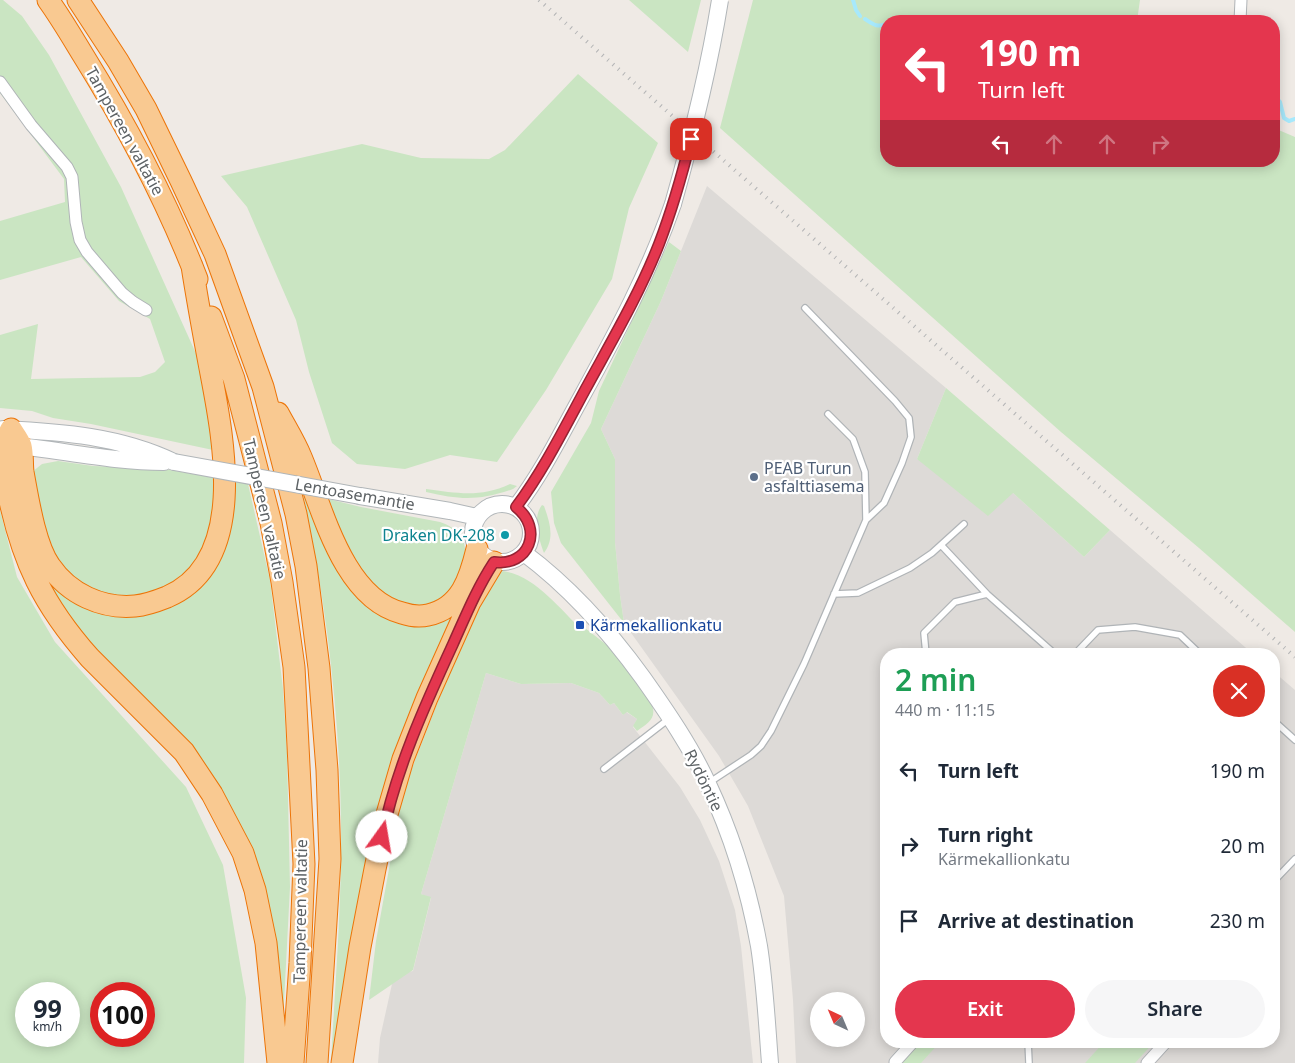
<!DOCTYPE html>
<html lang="en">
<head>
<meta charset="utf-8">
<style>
  body { margin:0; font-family:"Noto Sans",sans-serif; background:#f6f6f7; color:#1f2937; height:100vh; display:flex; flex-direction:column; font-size:19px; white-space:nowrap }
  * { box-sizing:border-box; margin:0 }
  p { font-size:16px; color:#747a83 }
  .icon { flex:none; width:28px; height:28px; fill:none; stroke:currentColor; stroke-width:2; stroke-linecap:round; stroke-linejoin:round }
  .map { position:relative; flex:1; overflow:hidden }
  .sheet { position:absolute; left:880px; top:648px; width:400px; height:400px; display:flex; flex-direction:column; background:#fff; border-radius:20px; box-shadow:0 2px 12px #0003 }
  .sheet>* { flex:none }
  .top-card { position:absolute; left:880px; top:15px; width:400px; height:152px; border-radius:20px; box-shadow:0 2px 12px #0003; background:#e4364e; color:#fff; overflow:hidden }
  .needle { width:32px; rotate:316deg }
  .tools { position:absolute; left:810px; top:992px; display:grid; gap:10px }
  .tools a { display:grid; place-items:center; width:55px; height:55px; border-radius:50%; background:#fff; box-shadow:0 2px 12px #0003; font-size:25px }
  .speed { position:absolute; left:15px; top:982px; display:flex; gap:10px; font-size:25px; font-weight:700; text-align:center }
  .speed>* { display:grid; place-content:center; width:65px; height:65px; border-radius:50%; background:#fff; box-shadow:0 2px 12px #0003; line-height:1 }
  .speed small { font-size:12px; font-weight:400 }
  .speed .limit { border:8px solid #d22; background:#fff; color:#111 }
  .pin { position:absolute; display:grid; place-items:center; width:42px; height:42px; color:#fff; margin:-21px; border-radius:10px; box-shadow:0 2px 8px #0006 }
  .me { position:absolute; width:55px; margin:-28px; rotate:13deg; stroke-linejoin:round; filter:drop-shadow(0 0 4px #0008) }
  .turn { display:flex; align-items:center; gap:18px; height:105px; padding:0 15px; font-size:22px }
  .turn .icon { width:65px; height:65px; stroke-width:2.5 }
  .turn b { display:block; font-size:35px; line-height:42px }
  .lanes { display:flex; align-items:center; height:48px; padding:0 15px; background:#0003; justify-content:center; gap:25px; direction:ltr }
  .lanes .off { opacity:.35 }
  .round { display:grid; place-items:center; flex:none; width:52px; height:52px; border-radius:26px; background:#f6f6f7 }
  .summary { display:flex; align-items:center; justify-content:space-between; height:85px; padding:0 15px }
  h1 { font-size:30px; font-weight:600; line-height:38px; color:#1e9e55 }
  .primary-button { display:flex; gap:10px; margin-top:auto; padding:10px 15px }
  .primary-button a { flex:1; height:58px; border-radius:30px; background:#e4364e; color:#fff; font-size:20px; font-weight:600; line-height:58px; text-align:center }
  .primary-button a+a { background:#f6f6f7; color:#1f2937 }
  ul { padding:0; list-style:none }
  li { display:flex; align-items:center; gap:15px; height:75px; padding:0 15px }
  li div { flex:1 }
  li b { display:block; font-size:19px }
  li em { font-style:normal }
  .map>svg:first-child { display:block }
</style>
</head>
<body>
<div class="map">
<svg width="1295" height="1063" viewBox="0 0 1295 1063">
  <rect width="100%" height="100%" fill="#efeae5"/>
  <path fill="#dddad7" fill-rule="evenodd" d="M 707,186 L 946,388 L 917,459 L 1013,493 L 1084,557 L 1110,530 L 1253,654 L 886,654 L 886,1041 L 1274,1041 L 1274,672 L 1295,690 L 1295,1063 L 796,1063 L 793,1000 L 784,896 L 748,806 L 719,756 L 624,623 L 620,595 L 615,542 L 615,459 L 601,429 L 661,301 ZM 819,1001 L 856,1001 L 856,1039 L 819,1039 Z
    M 486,673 L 521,684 L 571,683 L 599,693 L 610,705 L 614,703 L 623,715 L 626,712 L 637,719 L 633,727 L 680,787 L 700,820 L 719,861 L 735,910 L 741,946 L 753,1063 L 378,1063 L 380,1038 L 394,975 L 413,971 L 431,898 L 421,894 Z"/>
  <path fill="#cae5c2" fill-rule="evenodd" d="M 0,0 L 3,0 L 22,16 L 49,55 L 121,187 L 198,358 L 206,392 L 213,450 L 91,424 L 53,418 L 32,411 L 0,408 L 0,335 L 38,324 L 31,379 L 140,377 L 155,372 L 165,362 L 150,319 L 119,301 L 81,257 L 0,280 L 0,221 L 65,202 L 64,179 L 0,93 Z
    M 629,0 L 701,0 L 688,52 Z
    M 753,0 L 1140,0 L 1137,21 L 886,21 L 886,161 L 1274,161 L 1274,128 L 1295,137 L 1295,632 L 1199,548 L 1061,432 L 720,128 Z
    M 578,74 L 658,143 L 629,208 L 612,279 L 546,390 L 497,462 L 450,455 L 405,469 L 357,464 L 332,443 L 309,372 L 296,320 L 247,207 L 221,176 L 362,144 L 421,158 L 489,159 L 505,150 Z
    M 669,242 L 681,251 L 661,301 L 601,429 L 615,459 L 615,542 L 620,595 L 624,623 L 561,543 L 554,523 L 551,492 L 591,423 L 599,391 Z
    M 946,388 L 1110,530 L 1084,557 L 1013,493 L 988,516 L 917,459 Z
    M 58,461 L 93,466 L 164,469 L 216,478 L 210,535 L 192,569 L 157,592 L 119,598 L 89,590 L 72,579 L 48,545 L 32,472 L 42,464 Z
    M 230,480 L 248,484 L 270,580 L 283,689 L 287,753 L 290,887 L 283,1022 L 246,841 L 92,650 L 51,596 L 27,520 L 80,601 L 188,595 Z
    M 510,484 L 517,486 L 513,489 C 479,501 460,500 426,492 L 426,489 C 457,493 480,498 510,484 Z
    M 303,494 L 310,494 L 387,613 L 462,601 L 428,680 L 334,1063 L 331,1063 C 335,984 342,904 341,825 C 340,714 326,601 303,494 Z
    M 324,498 L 361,507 L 440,522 C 465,530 469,548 463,571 C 462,576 461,582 458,586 C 450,594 437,601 427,609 L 395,604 L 364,578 Z
    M 542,505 L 544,506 C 550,523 555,538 544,553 C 539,540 532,517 542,505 Z
    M 0,510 L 17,577 L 55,642 L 186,787 L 223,865 L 246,998 L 244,1063 L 0,1063 ZM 26,994 L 69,994 L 69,1036 L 26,1036 ZM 101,994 L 144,994 L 144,1036 L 101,1036 Z
    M 499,571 C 531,571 560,609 582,630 L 585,628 L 612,649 L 652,705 C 657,719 647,724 637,731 L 633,726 L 637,719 L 627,712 L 623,715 L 614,703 L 610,705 L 599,693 L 571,683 L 521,684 L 486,673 L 421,894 L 431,897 L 413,970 L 369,1000 L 376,941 L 403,791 L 474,609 Z
    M 921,1041 L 941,1041 L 921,1063 L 901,1063 Z
    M 1105,1041 L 1155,1041 L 1135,1063 L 1085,1063 Z"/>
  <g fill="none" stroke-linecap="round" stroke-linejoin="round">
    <path stroke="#a7e9fc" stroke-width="4" d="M 853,0 L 856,10 L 860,16
      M 865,19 C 873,24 877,28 886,24
      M 894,21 L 902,21
      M 942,21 L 950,21
      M 1274,96 L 1280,102 L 1284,118 L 1289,121 L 1295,119"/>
    <g stroke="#b0b4b7" stroke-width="8">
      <path id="lane" d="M 805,308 L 895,401 L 909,418 L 911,437 L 902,463 L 884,503 L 866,520
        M 941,545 L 987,594
        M 834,594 L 858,593 L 910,568 L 932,553 L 964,524
        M 926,654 L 924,633 L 955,602 L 987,594 L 1055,654
        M 1075,654 L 1098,630 L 1135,627 L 1180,635 L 1200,654
        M 1274,721 L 1295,740
        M 604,769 L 670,718
        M 710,782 L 751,755 L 761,746 L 771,731 L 804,664 L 866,520 L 865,472 L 853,439 L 828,414
        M 1274,881 L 1295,859
        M 1028,1041 L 1029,1063"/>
    </g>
    <g stroke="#b0b4b7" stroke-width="13">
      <path id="street" d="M 1240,21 L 1241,0
        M 0,82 L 31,125 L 67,167 L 72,177 L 76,222 L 80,240 L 87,252 L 122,293 L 133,302 L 146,310
        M 895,1062 L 914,1041
        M 1147,1063 L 1167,1041"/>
    </g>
    <g stroke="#b1b6b9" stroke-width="18">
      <path id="secondary" d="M 3,429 C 62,432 120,436 174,462
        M 10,445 C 61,450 113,462 164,462
        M 360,496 L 450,511 L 477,517
        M473 533a29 29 0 1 1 58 0a29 29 0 1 1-58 0Z
        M 516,507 C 542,473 561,434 582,396 C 617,332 649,273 673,204
        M 524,553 C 571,588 609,631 643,678 C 667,712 691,747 708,784 C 732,835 749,891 759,946 C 765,984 767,1025 770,1063"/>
    </g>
    <g stroke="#ec7408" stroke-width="23">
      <path id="highway" d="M 48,0 C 61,18 72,37 83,55 C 127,126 167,201 197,279
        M 78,0 L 118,61 L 146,109 L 181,181 L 215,254 L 263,387 L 296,514 L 306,566 L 319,668 L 327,770 L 330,859 L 317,1063
        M 192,266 C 197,298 203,331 209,363 C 222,432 251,561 167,597 C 157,601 146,605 135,606 C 102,609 69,594 50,566 C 35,545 28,499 23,472 C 22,464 23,454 21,446 C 19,440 14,434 11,429 C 9,434 5,438 3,442 C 0,453 6,480 8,492 C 22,561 43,605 90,658 L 184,752 L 212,794 L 243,853 L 255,890 L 266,943 L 278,1063
        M 211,317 L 234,379 L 271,523 L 282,582 L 294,667 L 304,864 L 300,963 L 293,1063
        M 278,413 C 286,428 295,442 301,457 C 322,506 342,598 402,613 C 411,616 420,617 428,615 C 461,608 470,578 477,549
        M 342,1063 L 360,947 L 375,869 L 385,821 L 403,759 L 427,698 L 470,602 L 494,562"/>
    </g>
    <use href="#lane" stroke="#fff" stroke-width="5.5"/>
    <use href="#street" stroke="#fff" stroke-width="11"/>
    <use href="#secondary" stroke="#fff" stroke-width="16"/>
    <use href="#highway" stroke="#f9c991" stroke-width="21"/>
    <path stroke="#b3b4b5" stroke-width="4" stroke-dasharray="1 6" stroke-linecap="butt" d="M 539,0 L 1295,657"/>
    <g stroke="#b1b6b9" stroke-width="18" stroke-linecap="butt">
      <path id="secondary-bridge" d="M 673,204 C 692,137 709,69 720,0
        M 174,462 L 360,496"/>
    </g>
    <use href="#secondary-bridge" stroke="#fff" stroke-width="16"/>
  </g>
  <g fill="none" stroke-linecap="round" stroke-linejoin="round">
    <g stroke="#942333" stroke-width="12">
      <path id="route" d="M 382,837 C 396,769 424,707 453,644 C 466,615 477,588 494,562 C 529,567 544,529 516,507 C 543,471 564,429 585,390 C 611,342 639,295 659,244 C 672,210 682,175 691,139"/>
    </g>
    <use href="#route" stroke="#e4364e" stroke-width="9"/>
  </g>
  <circle fill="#5c6f8a" stroke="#fff" stroke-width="2" cx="754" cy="477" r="5"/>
  <circle fill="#0f9aa8" stroke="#fff" stroke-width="2" cx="505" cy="535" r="5"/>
  <rect fill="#1a4fb4" stroke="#fff" stroke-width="2" x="575" y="620" width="10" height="10" rx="2.5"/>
  <g text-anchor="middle" stroke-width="4.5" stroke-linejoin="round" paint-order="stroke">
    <g font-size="16" fill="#5d6265" stroke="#fff">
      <text transform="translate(125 131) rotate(61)" y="6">Tampereen valtatie</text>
      <text transform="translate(355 494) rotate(10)" y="6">Lentoasemantie</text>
      <text transform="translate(265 509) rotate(77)" y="6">Tampereen valtatie</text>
      <text transform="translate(704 780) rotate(64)" y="6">Rydöntie</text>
      <text transform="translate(300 911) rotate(-89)" y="6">Tampereen valtatie</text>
    </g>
    <g font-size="16" fill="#4e5e75" stroke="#fff" text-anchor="start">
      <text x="764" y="474">PEAB Turun<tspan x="764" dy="18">asfalttiasema</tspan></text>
    </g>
    <g font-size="16" fill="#0d838f" stroke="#fff" text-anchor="end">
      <text x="495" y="541">Draken DK-208</text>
    </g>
    <g font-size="16" fill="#164399" stroke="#fff" text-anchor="start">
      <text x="590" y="631">Kärmekallionkatu</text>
    </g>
  </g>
</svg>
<div class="tools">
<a><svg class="needle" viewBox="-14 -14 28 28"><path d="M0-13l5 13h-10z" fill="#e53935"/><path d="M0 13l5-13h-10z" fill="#747a83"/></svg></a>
</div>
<div class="speed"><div>99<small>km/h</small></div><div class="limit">100</div></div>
<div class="pin" style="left:691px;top:139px;background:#d93025"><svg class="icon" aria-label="arrive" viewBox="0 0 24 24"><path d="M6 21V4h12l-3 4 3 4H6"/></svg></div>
<svg class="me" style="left:382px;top:837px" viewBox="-20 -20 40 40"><circle r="19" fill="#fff"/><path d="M0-13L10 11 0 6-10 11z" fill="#e4364e"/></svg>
<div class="top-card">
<div class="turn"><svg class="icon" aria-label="left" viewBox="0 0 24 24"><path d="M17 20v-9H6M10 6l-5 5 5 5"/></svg><div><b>190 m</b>Turn left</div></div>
<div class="lanes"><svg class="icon" aria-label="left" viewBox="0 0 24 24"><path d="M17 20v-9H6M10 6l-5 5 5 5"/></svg><svg class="icon off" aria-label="ahead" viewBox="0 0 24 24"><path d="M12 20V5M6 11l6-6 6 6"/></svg><svg class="icon off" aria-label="ahead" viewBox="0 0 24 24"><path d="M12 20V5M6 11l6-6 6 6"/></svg><svg class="icon off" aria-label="right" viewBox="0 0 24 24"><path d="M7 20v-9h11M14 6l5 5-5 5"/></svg></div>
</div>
<section class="sheet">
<div class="summary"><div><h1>2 min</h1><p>440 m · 11:15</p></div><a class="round" style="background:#d93025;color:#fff"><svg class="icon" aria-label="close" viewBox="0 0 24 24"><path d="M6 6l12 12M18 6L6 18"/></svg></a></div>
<ul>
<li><svg class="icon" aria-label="left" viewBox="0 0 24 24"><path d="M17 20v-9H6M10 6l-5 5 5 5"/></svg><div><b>Turn left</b></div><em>190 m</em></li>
<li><svg class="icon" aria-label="right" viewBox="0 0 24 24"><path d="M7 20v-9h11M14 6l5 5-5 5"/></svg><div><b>Turn right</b><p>Kärmekallionkatu</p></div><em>20 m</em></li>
<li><svg class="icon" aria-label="arrive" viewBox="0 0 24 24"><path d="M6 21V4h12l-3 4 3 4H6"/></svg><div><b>Arrive at destination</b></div><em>230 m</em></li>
</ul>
<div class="primary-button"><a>Exit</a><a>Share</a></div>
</section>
</div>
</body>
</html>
